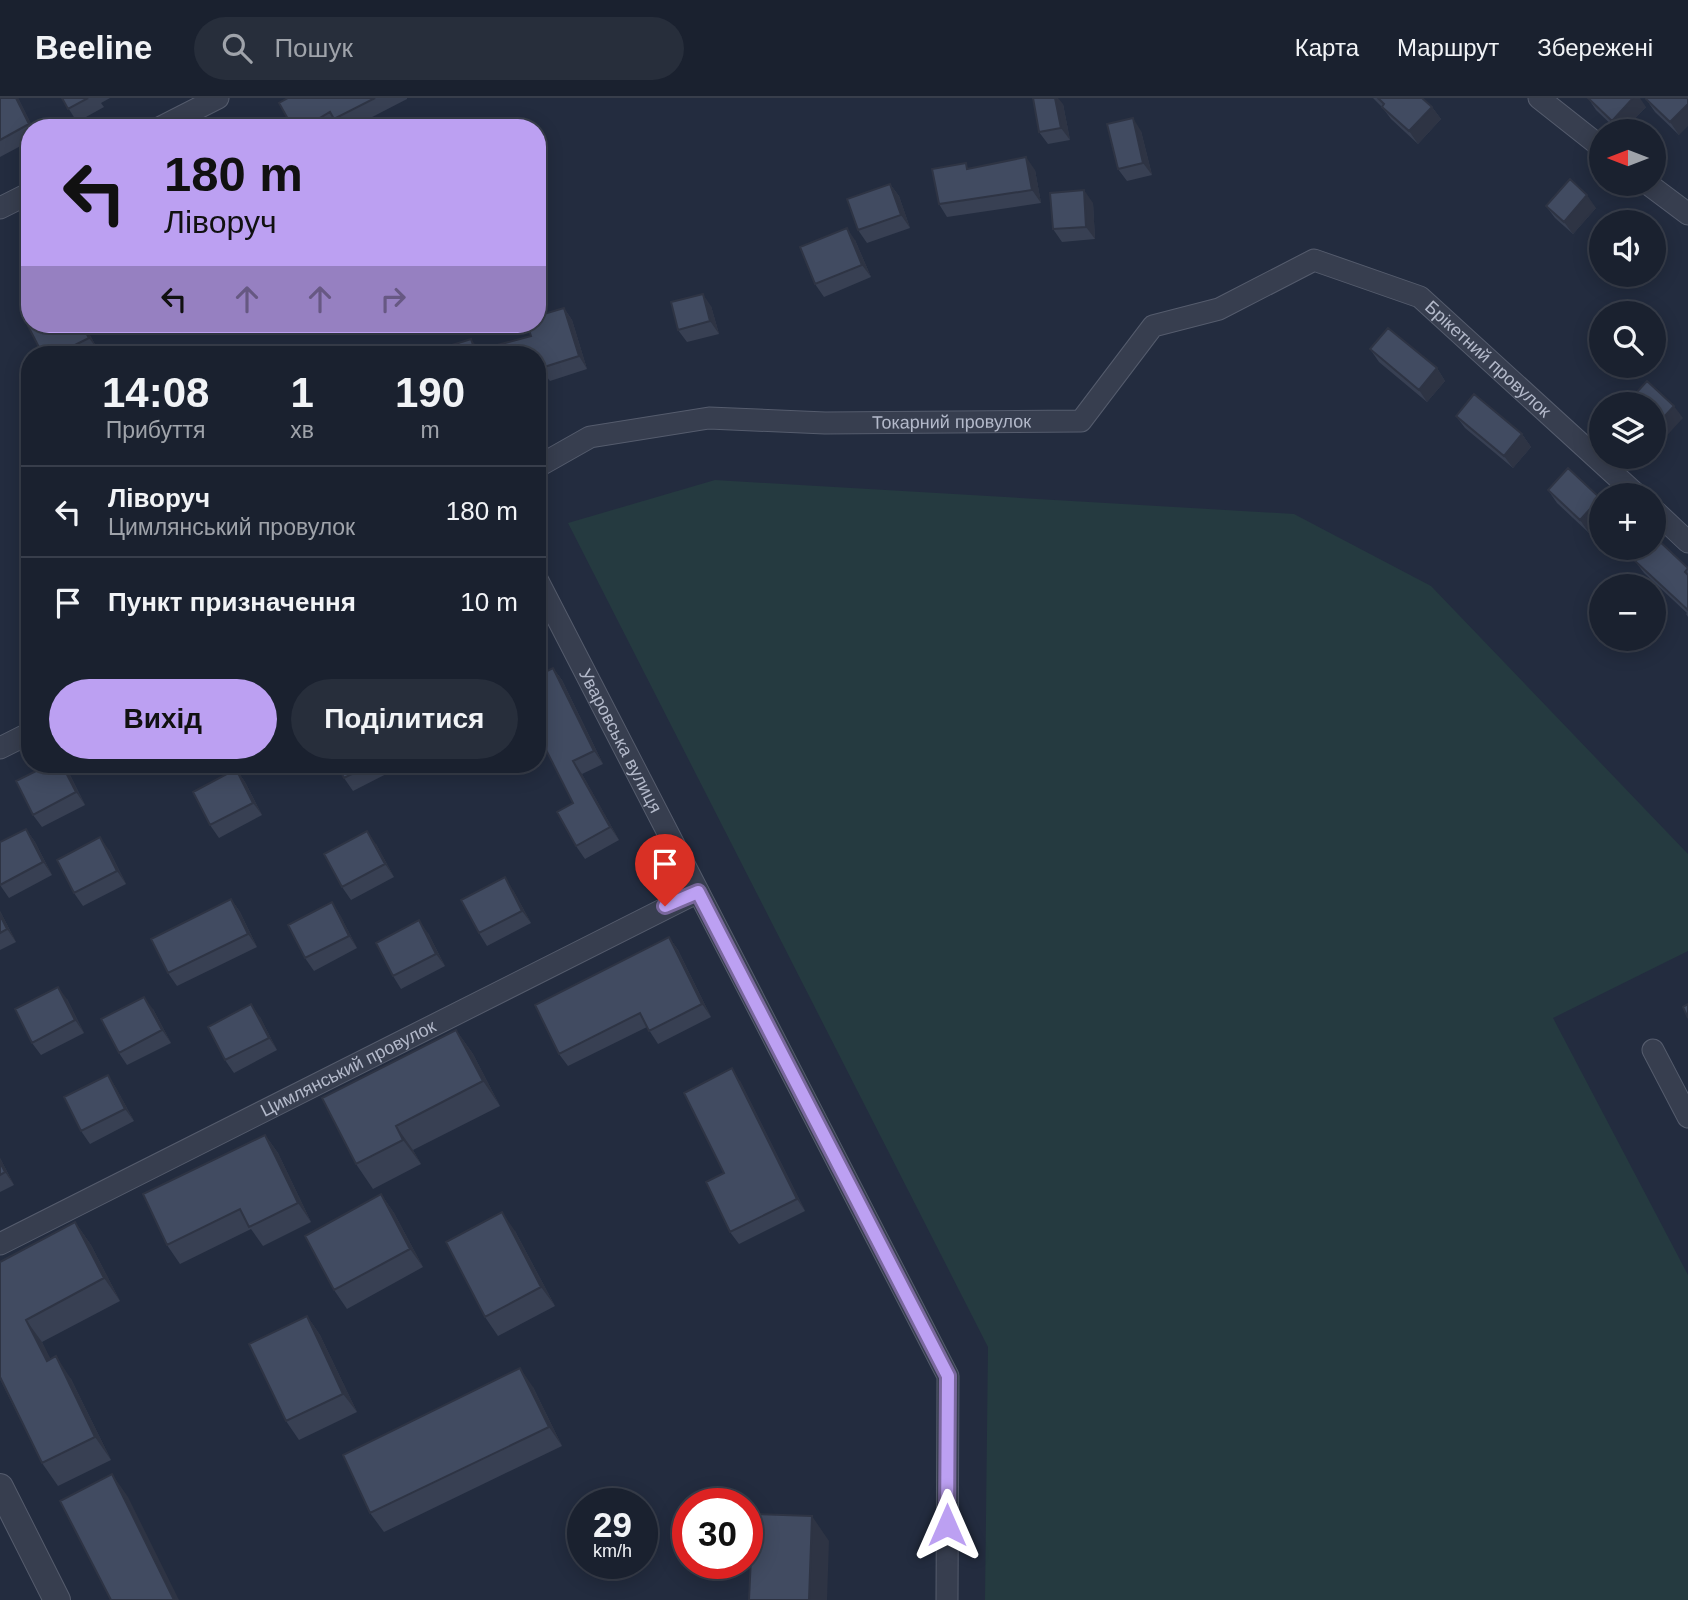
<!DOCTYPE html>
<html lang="uk">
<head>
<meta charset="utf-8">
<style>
  body { margin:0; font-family:Arial,sans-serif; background:#272e3b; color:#f1f3f6; height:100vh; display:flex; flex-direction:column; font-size:26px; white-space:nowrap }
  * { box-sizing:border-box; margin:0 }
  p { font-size:23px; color:#9fa3aa }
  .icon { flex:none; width:38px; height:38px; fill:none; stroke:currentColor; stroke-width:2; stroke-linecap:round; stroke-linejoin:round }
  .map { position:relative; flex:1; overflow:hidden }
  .details { position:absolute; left:21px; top:248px; width:525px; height:427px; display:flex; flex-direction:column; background:#1a212f; border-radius:28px; box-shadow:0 4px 18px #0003,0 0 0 2px #383e4b }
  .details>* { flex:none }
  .guide { position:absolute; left:21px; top:21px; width:525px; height:214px; border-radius:28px; box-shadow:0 4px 18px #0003,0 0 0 2px #383e4b; background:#bca0f2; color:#111; overflow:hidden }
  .needle { width:46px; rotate:270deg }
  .controls { position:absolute; left:1589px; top:21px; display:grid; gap:14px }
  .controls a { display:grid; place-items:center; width:77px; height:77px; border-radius:50%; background:#1a212f; box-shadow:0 4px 18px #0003,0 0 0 2px #383e4b; font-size:35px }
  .speed { position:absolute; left:567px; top:1390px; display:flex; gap:14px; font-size:35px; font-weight:700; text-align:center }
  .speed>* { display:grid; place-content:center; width:91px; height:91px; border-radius:50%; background:#1a212f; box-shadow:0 4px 18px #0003,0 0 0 2px #383e4b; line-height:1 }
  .speed small { font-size:18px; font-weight:400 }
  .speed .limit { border:10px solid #d22; background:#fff; color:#111 }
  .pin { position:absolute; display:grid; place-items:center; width:60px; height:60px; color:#fff; margin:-72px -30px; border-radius:50% 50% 50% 0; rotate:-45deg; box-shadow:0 0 7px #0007 }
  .pin .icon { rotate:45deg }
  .me { position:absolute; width:77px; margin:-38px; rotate:0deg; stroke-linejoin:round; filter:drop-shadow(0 0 5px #0008) }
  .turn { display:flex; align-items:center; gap:24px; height:147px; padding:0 28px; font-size:32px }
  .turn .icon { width:91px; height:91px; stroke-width:2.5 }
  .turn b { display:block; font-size:49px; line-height:60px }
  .lanes { display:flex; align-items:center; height:66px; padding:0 28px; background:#0003; justify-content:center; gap:35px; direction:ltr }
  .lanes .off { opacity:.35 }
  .eta { display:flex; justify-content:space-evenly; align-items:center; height:119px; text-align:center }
  .eta b { font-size:42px; font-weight:800; line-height:49px }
  .action { display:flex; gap:14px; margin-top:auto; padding:14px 28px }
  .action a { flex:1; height:80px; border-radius:42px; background:#bca0f2; color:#111; font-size:28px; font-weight:800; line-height:80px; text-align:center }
  .action a+a { background:#272e3b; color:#f1f3f6 }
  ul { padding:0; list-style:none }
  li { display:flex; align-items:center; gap:21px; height:91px; padding:0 28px; border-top:2px solid #383e4b }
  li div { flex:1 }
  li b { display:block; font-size:26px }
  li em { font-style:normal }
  header { display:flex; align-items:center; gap:42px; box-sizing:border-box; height:98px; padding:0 35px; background:#1a212f; border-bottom:2px solid #383e4b }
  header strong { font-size:33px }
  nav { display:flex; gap:38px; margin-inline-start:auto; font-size:24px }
  .search { width:490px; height:63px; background:#272e3b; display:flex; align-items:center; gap:18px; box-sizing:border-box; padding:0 24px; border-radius:38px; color:#9fa3aa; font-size:26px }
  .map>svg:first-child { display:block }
</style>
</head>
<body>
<header>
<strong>Beeline</strong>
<div class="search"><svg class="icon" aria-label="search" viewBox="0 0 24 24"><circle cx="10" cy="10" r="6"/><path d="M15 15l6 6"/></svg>Пошук</div>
<nav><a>Карта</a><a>Маршрут</a><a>Збережені</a></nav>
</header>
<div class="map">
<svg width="1688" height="1502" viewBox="0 0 1688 1502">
  <rect width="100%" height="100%" fill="#232c3f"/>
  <path fill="#253a40" d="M 715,382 L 1294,416 L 1431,488 L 1688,756 L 1688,853 L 1553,920 L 1688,1177 L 1688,1502 L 985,1502 L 988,1249 L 568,425 Z"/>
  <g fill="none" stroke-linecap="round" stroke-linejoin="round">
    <g stroke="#555c6d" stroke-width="23">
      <g id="minor">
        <path d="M 1539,0 L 1601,49"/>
        <path d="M 159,30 L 218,0"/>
        <path d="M 1648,86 L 1688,116"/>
        <path d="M 0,110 L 30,95"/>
        <path id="s1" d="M 537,369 L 590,339 L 709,320 L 825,325 L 1081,323 L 1153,228 L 1219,211 L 1314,162 L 1420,199 L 1637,397"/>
        <path d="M 1654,412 L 1688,444"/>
        <path id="s2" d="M 537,481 L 948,1278 L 947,1502"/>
        <path d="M 0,650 L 30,635"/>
        <path d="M 1653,952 L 1688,1019"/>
        <path id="s3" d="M 0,1146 L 698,794"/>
      </g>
    </g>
    <g stroke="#555c6d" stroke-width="28">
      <path id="tertiary" d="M 0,1389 L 57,1502"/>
    </g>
    <use href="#minor" stroke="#373e4f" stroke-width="21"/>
    <use href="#tertiary" stroke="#373e4f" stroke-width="26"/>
  </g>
  <path fill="#384053" d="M 0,0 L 18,0 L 33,30 L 30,30 L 30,43 L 0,59 Z
    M 62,0 L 110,0 L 101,5 L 104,9 L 77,24 Z
    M 288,0 L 407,0 L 407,1 L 351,30 L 340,30 L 338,27 L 333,30 L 293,30 Z
    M 1373,0 L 1422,0 L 1432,9 L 1441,21 L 1418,46 L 1391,21 L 1382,9 Z
    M 1588,0 L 1646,9 L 1623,33 L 1618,33 L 1596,12 Z
    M 1688,0 L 1679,37 L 1655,14 L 1646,1 Z
    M 1063,6 L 1070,42 L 1048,46 L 1039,34 Z
    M 1141,33 L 1152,77 L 1127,83 L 1118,71 Z
    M 970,70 L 1035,72 L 1041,105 L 947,119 L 939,106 Z
    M 890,86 L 899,98 L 910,130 L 867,145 L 858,132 Z
    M 1093,105 L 1095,141 L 1062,144 L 1053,131 Z
    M 1546,108 L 1596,110 L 1573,136 L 1555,120 Z
    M 855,142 L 871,179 L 824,199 L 815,186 Z
    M 1610,177 L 1636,177 L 1625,190 Z
    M 711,208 L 719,236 L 687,244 L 678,232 Z
    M 564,210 L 572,222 L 587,271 L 550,283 L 546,278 L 537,280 L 537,257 L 434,257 L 478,252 L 531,238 Z
    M 33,226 L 84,226 L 98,252 L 88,257 L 43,257 Z
    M 1370,251 L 1437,270 L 1445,283 L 1427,304 L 1379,264 Z
    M 1456,318 L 1522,336 L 1531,349 L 1513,370 L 1465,330 Z
    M 1568,370 L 1601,401 L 1601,421 L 1589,435 L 1557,405 L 1548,392 Z
    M 1635,463 L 1688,470 L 1688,519 L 1686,516 L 1687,515 L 1644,475 Z
    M 553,570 L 562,582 L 603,666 L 582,676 L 619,742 L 585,761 L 576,748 L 573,705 Z
    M 48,667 L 63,667 L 68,673 L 85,707 L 42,729 L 33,717 Z
    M 337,667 L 394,667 L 396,671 L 353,693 L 344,680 Z
    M 236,671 L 245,684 L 262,717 L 219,740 L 210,727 Z
    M 26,731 L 35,744 L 52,777 L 9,800 L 0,787 Z
    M 376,746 L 394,779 L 351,802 L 342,789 Z
    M 109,752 L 126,786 L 83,808 L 74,795 Z
    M 513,792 L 531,825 L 487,848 L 479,835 Z
    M 231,801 L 240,814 L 257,849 L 177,888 L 168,875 Z
    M 332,804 L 340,817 L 357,850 L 314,873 L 305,860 Z
    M 0,813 L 16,844 L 0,852 Z
    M 428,835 L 445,868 L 401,891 L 393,878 Z
    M 669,839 L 678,852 L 711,919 L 658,946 L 647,929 L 568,968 L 559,956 Z
    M 67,901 L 84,935 L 41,957 L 32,945 Z
    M 153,911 L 171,945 L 127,967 L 119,955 Z
    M 260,919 L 277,952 L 234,975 L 225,962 Z
    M 456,932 L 473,956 L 500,1008 L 413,1052 L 421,1066 L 373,1091 L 356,1066 Z
    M 108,977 L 116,990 L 134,1023 L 90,1046 L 81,1033 Z
    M 740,983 L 805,1113 L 739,1146 L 730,1134 L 724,1075 Z
    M 265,1037 L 278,1055 L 311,1124 L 263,1148 L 251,1131 L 180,1166 L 167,1147 Z
    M 0,1060 L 14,1087 L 0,1094 Z
    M 381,1096 L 394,1115 L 423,1169 L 347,1211 L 334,1192 Z
    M 75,1124 L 91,1147 L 120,1203 L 42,1244 L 50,1261 L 71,1281 L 111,1362 L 58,1388 L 42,1365 L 0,1281 L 0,1164 Z
    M 515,1133 L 555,1208 L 498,1238 L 485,1219 Z
    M 307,1218 L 320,1237 L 357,1314 L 299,1342 L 286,1323 Z
    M 533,1289 L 562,1348 L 384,1434 L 370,1415 Z"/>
  <path fill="#2e3444" d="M 16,0 L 18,0 L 33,30 L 32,30 L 29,26 Z
    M 1055,0 L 1058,0 L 1063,6 L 1070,42 L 1061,30 Z
    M 1633,0 L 1640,0 L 1646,9 L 1623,33 L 1619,33 L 1612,23 Z
    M 1688,6 L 1688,28 L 1679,37 L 1670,24 Z
    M 1432,9 L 1441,21 L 1418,46 L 1409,33 Z
    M 1133,20 L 1141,33 L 1152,77 L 1143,65 Z
    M 1026,59 L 1035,72 L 1041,105 L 1032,92 Z
    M 890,86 L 899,98 L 910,130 L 901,117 Z
    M 1084,92 L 1093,105 L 1095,141 L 1086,129 Z
    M 1587,97 L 1596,110 L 1573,136 L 1564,124 Z
    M 847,130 L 855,142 L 871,179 L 862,167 Z
    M 1616,177 L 1636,177 L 1625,190 Z
    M 703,196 L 711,208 L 719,236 L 710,223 Z
    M 564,210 L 572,222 L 587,271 L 579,258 Z
    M 81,226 L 84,226 L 98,252 L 89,240 Z
    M 471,241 L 480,253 L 475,253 Z
    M 1437,270 L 1445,283 L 1427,304 L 1419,292 Z
    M 1674,308 L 1683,320 L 1660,345 L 1654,336 L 1654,330 Z
    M 1522,336 L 1531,349 L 1513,370 L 1504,358 Z
    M 1600,400 L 1601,401 L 1601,421 L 1589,435 L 1580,422 Z
    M 553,570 L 562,582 L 603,666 L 594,653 Z
    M 573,663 L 582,676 L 619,742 L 610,729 Z
    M 62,667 L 68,673 L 85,707 L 76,694 Z
    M 236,671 L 245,684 L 262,717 L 253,705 Z
    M 26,731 L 35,744 L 52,777 L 43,764 Z
    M 367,733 L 376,746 L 394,779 L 385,766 Z
    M 100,739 L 109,752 L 126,786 L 117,773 Z
    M 505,779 L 513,792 L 531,825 L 522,813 Z
    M 231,801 L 240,814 L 257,849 L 248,836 Z
    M 332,804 L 340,817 L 357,850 L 349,838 Z
    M 0,813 L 16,844 L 7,831 L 0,817 Z
    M 419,822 L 428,835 L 445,868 L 436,856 Z
    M 669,839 L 678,852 L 711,919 L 702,906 Z
    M 58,889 L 67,901 L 84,935 L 75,922 Z
    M 144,899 L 153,911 L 171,945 L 162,932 Z
    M 251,906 L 260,919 L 277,952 L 269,940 Z
    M 456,932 L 473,956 L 500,1008 L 483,983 Z
    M 732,970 L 740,983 L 805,1113 L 797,1101 Z
    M 108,977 L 116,990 L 134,1023 L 125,1011 Z
    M 396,1028 L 413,1052 L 421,1066 L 403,1042 Z
    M 265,1037 L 278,1055 L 311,1124 L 298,1105 Z
    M 0,1060 L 14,1087 L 5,1074 L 0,1064 Z
    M 381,1096 L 394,1115 L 423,1169 L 410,1151 Z
    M 502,1114 L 515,1133 L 555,1208 L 541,1189 Z
    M 75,1124 L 91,1147 L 120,1203 L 104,1180 Z
    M 307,1218 L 320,1237 L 357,1314 L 343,1296 Z
    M 26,1222 L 42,1244 L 63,1285 L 47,1263 Z
    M 56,1258 L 71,1281 L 111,1362 L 95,1339 Z
    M 520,1270 L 533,1289 L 562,1348 L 549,1329 Z
    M 112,1376 L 128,1399 L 179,1502 L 174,1502 Z
    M 812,1418 L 829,1443 L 827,1502 L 809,1502 Z"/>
  <path fill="#414b61" stroke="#2e3444" stroke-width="2" d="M 0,0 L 16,0 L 29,26 L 0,42 Z
    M 62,0 L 88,0 L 68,11 Z
    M 288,0 L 375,0 L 334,21 L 330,14 L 303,30 L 293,30 L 279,5 Z
    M 1033,0 L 1055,0 L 1061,30 L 1039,34 Z
    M 1378,0 L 1422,0 L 1432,9 L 1409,33 L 1382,9 L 1384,6 Z
    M 1588,0 L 1633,0 L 1612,23 Z
    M 1647,0 L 1688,0 L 1688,6 L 1670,24 L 1646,1 Z
    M 1133,20 L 1143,65 L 1118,71 L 1107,26 Z
    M 1026,59 L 1032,92 L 939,106 L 932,71 L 966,65 L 967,71 Z
    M 1570,81 L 1587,97 L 1564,124 L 1546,108 Z
    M 890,86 L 901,117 L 858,132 L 847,101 Z
    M 1084,92 L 1086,129 L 1053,131 L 1050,95 Z
    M 30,129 L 30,139 L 25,131 Z
    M 847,130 L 862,167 L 815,186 L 800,149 Z
    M 703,196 L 710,223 L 678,232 L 671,204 Z
    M 564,210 L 579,258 L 541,270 L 539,265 L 537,266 L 537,257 L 434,257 L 433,253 L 471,241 L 475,253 L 531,238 L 527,226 L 537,226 L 537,218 Z
    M 33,226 L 81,226 L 89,240 L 55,257 L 43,257 L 28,228 Z
    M 1388,230 L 1437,270 L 1419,292 L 1370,251 Z
    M 198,253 L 200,257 L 189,257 Z
    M 1647,283 L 1674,308 L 1654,330 L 1654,306 L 1626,306 Z
    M 1474,296 L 1522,336 L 1504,358 L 1456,318 Z
    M 1568,370 L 1600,400 L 1580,422 L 1548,392 Z
    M 1656,440 L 1688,470 L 1685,474 L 1688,477 L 1688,512 L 1635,463 L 1647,450 L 1654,450 L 1654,443 Z
    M 553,570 L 594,653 L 573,663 L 610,729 L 576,748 L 557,714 L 573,705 L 537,634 L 537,578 Z
    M 48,667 L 62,667 L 76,694 L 33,717 L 16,683 Z
    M 337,667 L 370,667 L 344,680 Z
    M 236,671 L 253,705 L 210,727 L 193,694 Z
    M 26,731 L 43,764 L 0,787 L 0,744 Z
    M 367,733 L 385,766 L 342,789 L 324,756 Z
    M 100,739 L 117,773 L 74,795 L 57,762 Z
    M 505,779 L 522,813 L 479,835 L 461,802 Z
    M 231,801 L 248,836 L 168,875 L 151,841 Z
    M 332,804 L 349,838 L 305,860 L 288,827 Z
    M 0,817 L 7,831 L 0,835 Z
    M 419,822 L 436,856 L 393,878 L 376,845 Z
    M 669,839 L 702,906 L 649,933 L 640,915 L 559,956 L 535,907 Z
    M 58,889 L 75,922 L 32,945 L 15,911 Z
    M 144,899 L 162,932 L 119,955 L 101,921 Z
    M 251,906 L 269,940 L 225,962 L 208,929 Z
    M 1688,906 L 1688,920 L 1683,909 Z
    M 456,932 L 483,983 L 396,1028 L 403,1042 L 356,1066 L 322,1000 Z
    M 732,970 L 797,1101 L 730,1134 L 706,1084 L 724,1075 L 684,995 Z
    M 108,977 L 125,1011 L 81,1033 L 64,999 Z
    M 265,1037 L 298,1105 L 249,1129 L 240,1111 L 167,1147 L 143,1096 Z
    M 0,1064 L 5,1074 L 0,1077 Z
    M 381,1096 L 410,1151 L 334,1192 L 305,1138 Z
    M 502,1114 L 541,1189 L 485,1219 L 446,1144 Z
    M 75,1124 L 104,1180 L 26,1222 L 47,1263 L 56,1258 L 95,1339 L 42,1365 L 0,1279 L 0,1164 Z
    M 307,1218 L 343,1296 L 286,1323 L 249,1246 Z
    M 520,1270 L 549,1329 L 370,1415 L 343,1357 Z
    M 112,1376 L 174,1502 L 111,1502 L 60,1403 Z
    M 753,1416 L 812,1418 L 809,1502 L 749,1502 Z"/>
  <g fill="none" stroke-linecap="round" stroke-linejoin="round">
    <g stroke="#7a689d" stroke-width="18">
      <path id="route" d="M 665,808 L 698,794 L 948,1278 L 947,1427"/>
    </g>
    <use href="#route" stroke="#bca0f2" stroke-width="12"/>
  </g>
  <g text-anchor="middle" stroke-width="5" stroke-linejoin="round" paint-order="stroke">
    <g font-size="18" fill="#b3b9ca" stroke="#1c2334">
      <text dy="6" stroke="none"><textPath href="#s1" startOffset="1052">Брiкетний провулок</textPath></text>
      <text dy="6" stroke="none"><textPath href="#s1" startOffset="424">Токарний провулок</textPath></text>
      <text dy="6" stroke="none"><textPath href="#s2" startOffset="182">Уваровська вулиця</textPath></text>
      <text dy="6" stroke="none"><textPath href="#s3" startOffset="390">Цимлянський провулок</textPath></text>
    </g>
  </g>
</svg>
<div class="controls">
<a><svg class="needle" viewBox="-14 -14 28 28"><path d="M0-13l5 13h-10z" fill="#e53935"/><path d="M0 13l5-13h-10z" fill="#9fa3aa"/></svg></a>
<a><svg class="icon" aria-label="sound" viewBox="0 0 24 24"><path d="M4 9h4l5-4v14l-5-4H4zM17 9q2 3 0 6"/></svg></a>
<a><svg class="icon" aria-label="search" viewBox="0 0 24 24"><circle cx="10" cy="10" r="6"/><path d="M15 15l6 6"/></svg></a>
<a><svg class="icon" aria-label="layers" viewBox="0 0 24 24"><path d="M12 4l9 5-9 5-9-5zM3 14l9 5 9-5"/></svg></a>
<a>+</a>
<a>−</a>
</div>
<div class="speed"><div>29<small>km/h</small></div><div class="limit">30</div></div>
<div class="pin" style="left:665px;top:808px;background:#d93025"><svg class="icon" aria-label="arrive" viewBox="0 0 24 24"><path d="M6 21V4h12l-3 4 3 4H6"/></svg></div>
<svg class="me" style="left:947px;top:1427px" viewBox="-20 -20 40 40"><path d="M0-17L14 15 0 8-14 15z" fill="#bca0f2" stroke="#fff" stroke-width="4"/></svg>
<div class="guide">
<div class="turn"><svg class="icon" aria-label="left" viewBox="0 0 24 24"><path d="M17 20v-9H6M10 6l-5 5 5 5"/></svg><div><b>180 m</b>Ліворуч</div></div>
<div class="lanes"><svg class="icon" aria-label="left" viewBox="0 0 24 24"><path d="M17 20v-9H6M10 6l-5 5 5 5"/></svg><svg class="icon off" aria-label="ahead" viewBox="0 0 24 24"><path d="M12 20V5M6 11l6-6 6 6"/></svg><svg class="icon off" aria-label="ahead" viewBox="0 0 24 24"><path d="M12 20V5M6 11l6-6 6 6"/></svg><svg class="icon off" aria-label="right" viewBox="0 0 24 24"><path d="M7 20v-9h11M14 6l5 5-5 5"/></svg></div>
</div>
<section class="details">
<div class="eta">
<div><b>14:08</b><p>Прибуття</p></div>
<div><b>1</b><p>хв</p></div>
<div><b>190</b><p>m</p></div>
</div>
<ul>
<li><svg class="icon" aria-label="left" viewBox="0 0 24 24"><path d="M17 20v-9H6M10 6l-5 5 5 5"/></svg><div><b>Ліворуч</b><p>Цимлянський провулок</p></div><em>180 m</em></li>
<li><svg class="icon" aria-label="arrive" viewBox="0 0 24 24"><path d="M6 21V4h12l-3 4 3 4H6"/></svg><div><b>Пункт призначення</b></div><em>10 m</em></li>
</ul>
<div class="action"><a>Вихід</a><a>Поділитися</a></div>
</section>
</div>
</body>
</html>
